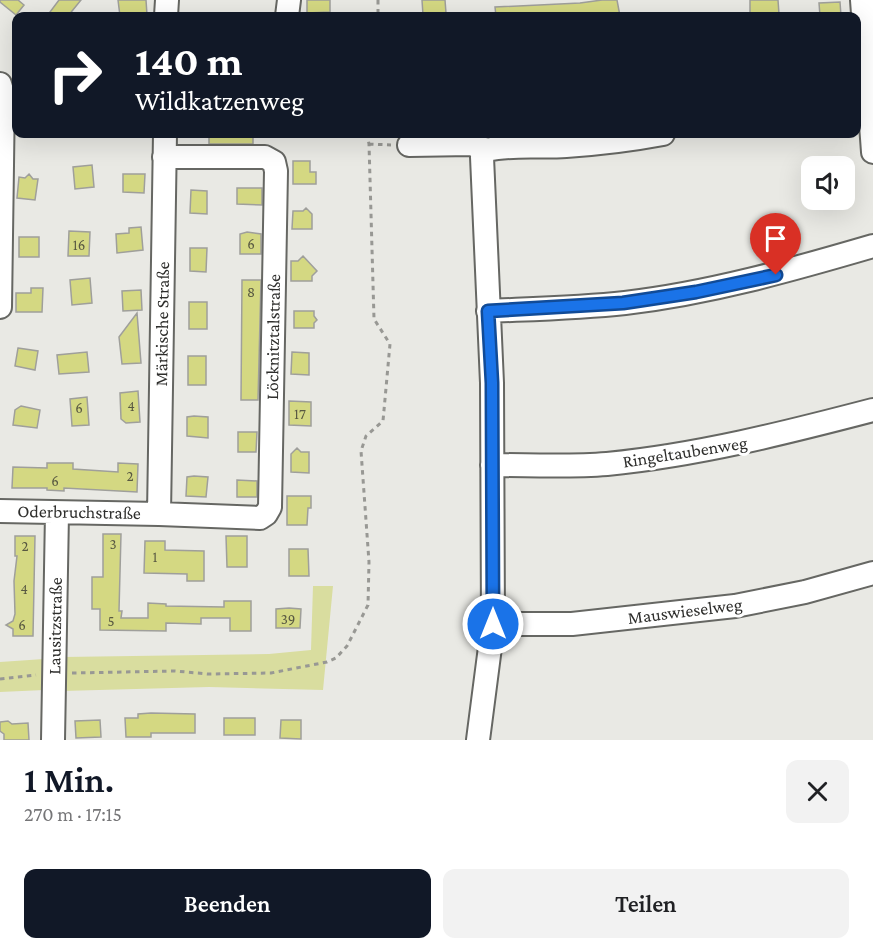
<!DOCTYPE html>
<html lang="de">
<head>
<meta charset="utf-8">
<style>
  body { margin:0; font-family:"Crimson Pro",serif; background:#f2f2f2; color:#202124; height:100vh; display:flex; flex-direction:column; font-size:22px; white-space:nowrap }
  * { box-sizing:border-box; margin:0 }
  p { font-size:20px; color:#757577 }
  .icon { flex:none; width:33px; height:33px; fill:none; stroke:currentColor; stroke-width:2; stroke-linecap:round; stroke-linejoin:round }
  .map { position:relative; height:740px; overflow:hidden }
  .side { display:flex; flex-direction:column; background:#fff; flex:1 }
  .side>* { flex:none }
  .banner { position:absolute; left:12px; top:12px; width:849px; height:126px; border-radius:12px; box-shadow:0 6px 24px #0002; background:#111827; color:#fff; overflow:hidden }
  .tools { position:absolute; left:801px; top:156px; display:grid; gap:12px }
  .tools a { display:grid; place-items:center; width:54px; height:54px; border-radius:12px; background:#fff; box-shadow:0 6px 24px #0002; font-size:30px }
  .pin { position:absolute; display:grid; place-items:center; width:51px; height:51px; color:#fff; margin:-62px -26px; border-radius:50% 50% 50% 0; rotate:-45deg; box-shadow:0 0 6px #0007 }
  .pin .icon { rotate:45deg }
  .me { position:absolute; width:66px; margin:-33px; rotate:0deg; stroke-linejoin:round; filter:drop-shadow(0 0 4px #0008) }
  .turn { display:flex; align-items:center; gap:21px; height:126px; padding:0 24px; font-size:27px }
  .turn .icon { width:78px; height:78px; stroke-width:2.5 }
  .turn b { display:block; font-size:42px; line-height:51px }
  .round { display:grid; place-items:center; flex:none; width:63px; height:63px; border-radius:12px; background:#f2f2f2 }
  .summary { display:flex; align-items:center; justify-content:space-between; height:102px; padding:0 24px }
  h1 { font-size:36px; font-weight:600; line-height:45px; color:#111827 }
  .button { display:flex; gap:12px; margin-top:auto; padding:12px 24px }
  .button a { flex:1; height:69px; border-radius:12px; background:#111827; color:#fff; font-size:24px; font-weight:600; line-height:69px; text-align:center }
  .button a+a { background:#f2f2f2; color:#202124 }
  .map>svg:first-child { display:block }
</style>
</head>
<body>
<div class="map">
<svg width="873" height="740" viewBox="0 0 873 740">
  <rect width="100%" height="100%" fill="#e9e9e4"/>
  <path fill="#d9dd9f" d="M 313,586 L 333,586 L 323,690 L 209,687 L 62,691 L 63,657 L 269,654 L 311,650 Z
    M 44,659 L 44,690 L 0,692 L 0,662 Z"/>
  <path fill="#d4d882" stroke="#9f9f9b" stroke-width="1.5" d="M 0,0 L 18,0 L 24,5 L 16,15 L 0,2 Z
    M 59,0 L 81,0 L 68,16 L 47,16 Z
    M 118,0 L 146,0 L 147,15 L 120,16 Z
    M 307,0 L 330,0 L 330,12 L 307,13 Z
    M 422,0 L 445,0 L 446,13 L 423,15 Z
    M 602,0 L 617,0 L 620,16 L 496,16 L 495,7 L 580,3 Z
    M 750,0 L 778,0 L 779,14 L 750,15 Z
    M 840,2 L 841,16 L 820,16 L 819,3 Z
    M 209,134 L 253,134 L 253,144 L 209,144 Z
    M 293,161 L 310,161 L 310,172 L 316,172 L 316,184 L 293,184 Z
    M 92,165 L 94,187 L 75,189 L 73,167 Z
    M 29,174 L 33,179 L 38,179 L 35,200 L 17,198 L 19,177 L 25,178 Z
    M 123,174 L 145,174 L 144,193 L 123,192 Z
    M 237,188 L 262,188 L 262,205 L 237,204 Z
    M 191,190 L 207,191 L 207,214 L 190,213 Z
    M 306,208 L 312,214 L 312,229 L 292,229 L 293,211 L 303,211 Z
    M 141,227 L 143,250 L 117,253 L 116,234 L 129,233 L 129,228 Z
    M 69,231 L 90,232 L 89,256 L 68,256 Z
    M 247,232 L 261,234 L 261,254 L 240,254 L 240,234 Z
    M 19,237 L 39,237 L 39,257 L 19,257 Z
    M 190,248 L 207,248 L 206,272 L 190,271 Z
    M 303,256 L 317,271 L 312,276 L 312,281 L 291,281 L 291,261 L 298,261 Z
    M 90,278 L 92,303 L 72,305 L 70,280 Z
    M 242,280 L 261,280 L 258,400 L 241,400 Z
    M 31,288 L 43,288 L 42,312 L 16,312 L 16,293 L 31,293 Z
    M 141,290 L 142,310 L 123,311 L 122,291 Z
    M 189,302 L 207,302 L 207,329 L 189,329 Z
    M 294,311 L 314,311 L 314,316 L 317,320 L 314,323 L 314,328 L 294,328 Z
    M 137,313 L 141,363 L 122,364 L 119,337 Z
    M 18,348 L 38,351 L 35,370 L 15,366 Z
    M 87,352 L 89,372 L 59,374 L 57,355 Z
    M 292,352 L 309,353 L 309,375 L 291,374 Z
    M 188,356 L 206,356 L 206,385 L 188,385 Z
    M 138,391 L 140,422 L 126,423 L 121,419 L 120,393 Z
    M 87,397 L 89,425 L 72,426 L 70,399 Z
    M 289,401 L 311,402 L 311,426 L 289,425 Z
    M 21,406 L 40,410 L 37,428 L 13,425 L 15,410 Z
    M 194,416 L 208,417 L 208,438 L 187,436 L 187,417 Z
    M 238,432 L 257,432 L 256,452 L 238,452 Z
    M 297,448 L 301,452 L 309,452 L 309,473 L 291,472 L 291,454 Z
    M 47,463 L 73,463 L 73,469 L 118,472 L 118,463 L 138,464 L 137,492 L 64,488 L 64,491 L 47,490 L 47,488 L 12,488 L 13,467 L 47,468 Z
    M 194,476 L 208,477 L 206,497 L 186,496 L 187,477 Z
    M 237,480 L 257,481 L 257,497 L 237,497 Z
    M 287,496 L 311,496 L 311,508 L 308,508 L 307,525 L 287,525 Z
    M 103,534 L 121,534 L 119,611 L 122,611 L 121,618 L 148,618 L 148,603 L 166,604 L 166,606 L 224,607 L 224,601 L 251,601 L 251,631 L 230,631 L 230,618 L 201,618 L 201,624 L 166,623 L 166,631 L 100,630 L 100,609 L 92,609 L 92,577 L 103,577 Z
    M 15,536 L 35,536 L 33,636 L 13,636 L 13,629 L 6,625 L 13,621 L 15,614 L 14,581 L 17,556 L 15,556 Z
    M 226,536 L 247,536 L 247,567 L 227,567 Z
    M 145,541 L 165,541 L 165,550 L 204,551 L 204,581 L 187,581 L 187,574 L 144,573 Z
    M 289,549 L 308,549 L 309,576 L 289,576 Z
    M 289,608 L 301,609 L 300,628 L 276,628 L 276,609 Z
    M 151,713 L 195,714 L 195,733 L 151,733 L 151,737 L 126,737 L 125,718 L 138,718 L 138,714 Z
    M 224,718 L 255,718 L 255,735 L 224,735 Z
    M 100,720 L 101,737 L 76,738 L 75,721 Z
    M 281,720 L 301,720 L 301,739 L 280,738 Z
    M 8,721 L 12,724 L 28,723 L 29,740 L 4,740 L 4,734 L 0,731 L 0,722 Z"/>
  <g fill="none" stroke-linecap="round" stroke-linejoin="round">
    <g stroke="#666763" stroke-width="26">
      <path id="minor" d="M 862,0 L 873,152
        M 166,16 L 167,0
        M 287,16 L 289,0
        M 0,84 L 3,94 L 0,307
        M 409,145 L 471,144 L 487,150
        M 488,311 C 533,309 579,308 625,303 C 710,293 791,270 873,246
        M 492,465 C 530,465 570,467 607,464 C 698,455 785,433 873,410
        M 0,511 L 159,514 L 260,518 L 266,514 L 270,507 L 276,171 L 274,162 L 265,157 L 164,157
        M 159,514 L 165,134
        M 493,624 L 572,624 L 735,606 L 805,592 L 873,573
        M 53,740 L 57,513
        M 478,740 L 493,624 L 492,383 L 482,157 L 487,150 C 512,144 539,148 566,146 C 598,144 631,140 663,134"/>
    </g>
    <path stroke="#989894" stroke-width="3" stroke-dasharray="4.5 4.5" stroke-linecap="butt" d="M 378,0 L 378,16
      M 369,144 L 391,145
      M 72,673 L 175,671 L 208,674 L 271,673 L 327,662 L 336,658 L 347,646 L 368,605 L 369,562 L 361,451 L 366,436 L 383,421 L 390,344 L 374,319 L 369,144 L 367,134
      M 0,679 L 36,675"/>
    <use href="#minor" stroke="#fff" stroke-width="22"/>
  </g>
  <g fill="none" stroke-linecap="round" stroke-linejoin="round">
    <g stroke="#114b97" stroke-width="15">
      <path id="route" d="M 493,624 L 492,383 L 488,311 L 623,303 L 696,292 L 776,275"/>
    </g>
    <use href="#route" stroke="#1a73e8" stroke-width="10"/>
  </g>
  <g text-anchor="middle" stroke-width="6" stroke-linejoin="round" paint-order="stroke">
    <g font-size="15" fill="#585842">
      <text x="251" y="249">6</text>
      <text x="79" y="250">16</text>
      <text x="251" y="297">8</text>
      <text x="131" y="411">4</text>
      <text x="79" y="413">6</text>
      <text x="300" y="419">17</text>
      <text x="130" y="481">2</text>
      <text x="55" y="486">6</text>
      <text x="113" y="549">3</text>
      <text x="25" y="551">2</text>
      <text x="155" y="562">1</text>
      <text x="24" y="594">4</text>
      <text x="288" y="624">39</text>
      <text x="111" y="626">5</text>
      <text x="22" y="630">6</text>
    </g>
    <g font-size="18" fill="#2e2e2c" stroke="#fff">
      <text transform="translate(162 324) rotate(-89)" y="6">Märkische Straße</text>
      <text transform="translate(273 337) rotate(-89)" y="6">Löcknitztalstraße</text>
      <text transform="translate(685 452) rotate(-9)" y="6">Ringeltaubenweg</text>
      <text transform="translate(79 512) rotate(1)" y="6">Oderbruchstraße</text>
      <text transform="translate(685 611) rotate(-7)" y="6">Mauswieselweg</text>
      <text transform="translate(55 626) rotate(-89)" y="6">Lausitzstraße</text>
    </g>
  </g>
</svg>
<div class="tools">
<a><svg class="icon" aria-label="sound" viewBox="0 0 24 24"><path d="M4 9h4l5-4v14l-5-4H4zM17 9q2 3 0 6"/></svg></a>
</div>
<div class="pin" style="left:776px;top:275px;background:#d93025"><svg class="icon" aria-label="arrive" viewBox="0 0 24 24"><path d="M6 21V4h12l-3 4 3 4H6"/></svg></div>
<svg class="me" style="left:493px;top:624px" viewBox="-20 -20 40 40"><circle r="17" fill="#1a73e8" stroke="#fff" stroke-width="3"/><path d="M0-11L8 9 0 5-8 9z" fill="#fff"/></svg>
<div class="banner">
<div class="turn"><svg class="icon" aria-label="right" viewBox="0 0 24 24"><path d="M7 20v-9h11M14 6l5 5-5 5"/></svg><div><b>140 m</b>Wildkatzenweg</div></div>
</div>
</div>
<section class="side">
<div class="summary"><div><h1>1 Min.</h1><p>270 m · 17:15</p></div><a class="round"><svg class="icon" aria-label="close" viewBox="0 0 24 24"><path d="M6 6l12 12M18 6L6 18"/></svg></a></div>
<div class="button"><a>Beenden</a><a>Teilen</a></div>
</section>
</body>
</html>
